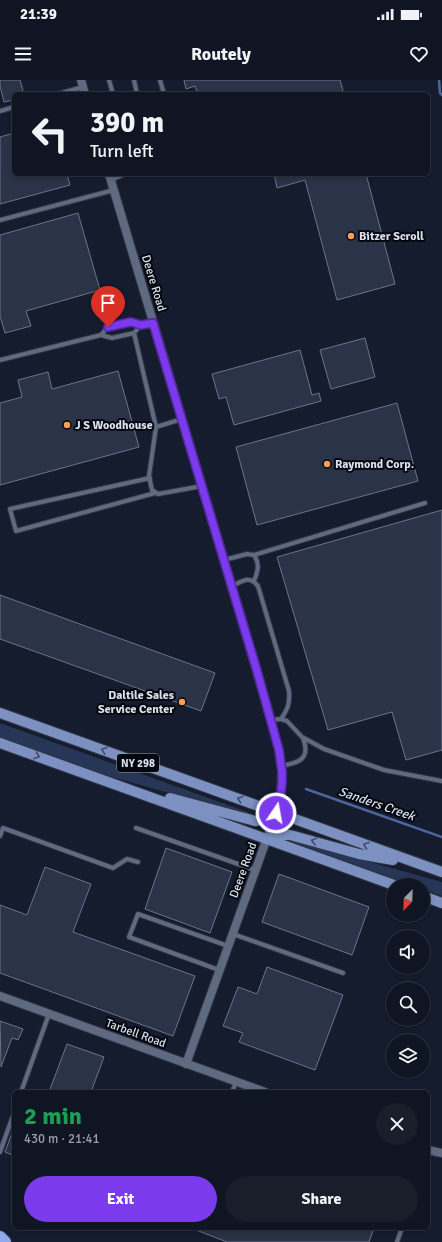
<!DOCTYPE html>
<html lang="en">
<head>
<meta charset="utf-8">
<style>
  body { margin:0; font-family:Signika,sans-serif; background:#181e2a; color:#f1f3f6; height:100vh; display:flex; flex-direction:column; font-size:15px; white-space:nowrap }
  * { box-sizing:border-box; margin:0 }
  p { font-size:13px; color:#9b9fa5 }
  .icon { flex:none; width:22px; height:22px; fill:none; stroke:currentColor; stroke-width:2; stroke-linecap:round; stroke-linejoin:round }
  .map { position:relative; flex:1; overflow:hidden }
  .drawer { position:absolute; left:12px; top:1010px; width:418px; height:140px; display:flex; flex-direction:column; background:#0f1522; border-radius:6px; box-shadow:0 2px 6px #0003,0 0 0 1px #2f3440 }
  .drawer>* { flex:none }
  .hud { position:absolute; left:12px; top:12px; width:418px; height:84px; border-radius:6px; box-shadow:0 2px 6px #0003,0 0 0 1px #2f3440; background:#0f1522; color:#f1f3f6; overflow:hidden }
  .needle { width:26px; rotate:203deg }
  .controls { position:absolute; left:386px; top:798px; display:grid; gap:8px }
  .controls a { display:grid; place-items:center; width:44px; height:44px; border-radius:50%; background:#0f1522; box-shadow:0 2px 6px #0003,0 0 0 1px #2f3440; font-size:20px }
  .pin { position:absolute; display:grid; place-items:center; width:34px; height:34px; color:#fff; margin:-41px -17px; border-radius:50% 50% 50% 0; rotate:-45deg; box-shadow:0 0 4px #0007 }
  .pin .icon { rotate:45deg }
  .me { position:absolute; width:44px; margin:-22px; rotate:12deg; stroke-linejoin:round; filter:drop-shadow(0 0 3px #0008) }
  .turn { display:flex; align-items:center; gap:14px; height:84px; padding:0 12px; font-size:18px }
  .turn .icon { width:52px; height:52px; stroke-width:2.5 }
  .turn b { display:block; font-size:28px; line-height:34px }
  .round { display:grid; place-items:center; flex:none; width:42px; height:42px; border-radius:21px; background:#181e2a }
  .head { display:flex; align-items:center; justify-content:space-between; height:68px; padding:0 12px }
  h1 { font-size:24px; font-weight:800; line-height:30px; color:#1e9e55 }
  .cta { display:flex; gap:8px; margin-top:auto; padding:8px 12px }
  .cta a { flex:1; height:46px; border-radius:24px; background:#7c3aed; color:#fff; font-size:16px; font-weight:800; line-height:46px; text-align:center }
  .cta a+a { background:#181e2a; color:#f1f3f6 }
  .status { display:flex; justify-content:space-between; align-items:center; height:28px; padding:0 20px; background:#0f1522; direction:ltr }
  .status svg { height:11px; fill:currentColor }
  header { display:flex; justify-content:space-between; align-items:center; height:52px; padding:0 12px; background:#0f1522; font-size:18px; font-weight:800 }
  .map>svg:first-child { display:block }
</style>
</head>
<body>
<div class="status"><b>21:39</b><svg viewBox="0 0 49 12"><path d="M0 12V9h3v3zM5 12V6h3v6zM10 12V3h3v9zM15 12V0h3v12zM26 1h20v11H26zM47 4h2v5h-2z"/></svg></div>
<header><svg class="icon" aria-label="menu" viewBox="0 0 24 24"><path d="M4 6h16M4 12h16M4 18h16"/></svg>Routely<svg class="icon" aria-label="heart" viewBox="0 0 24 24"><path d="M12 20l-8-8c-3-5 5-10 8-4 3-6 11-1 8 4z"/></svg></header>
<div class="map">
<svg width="442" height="1162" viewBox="0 0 442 1162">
  <rect width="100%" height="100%" fill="#141c2e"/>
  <path fill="#273557" d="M 0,643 L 253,734 L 252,736 L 108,696 L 0,657 Z
    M 291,760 L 442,802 L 442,816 L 423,809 L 423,805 L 411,805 L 292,762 Z"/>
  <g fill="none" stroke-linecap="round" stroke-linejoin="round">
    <path stroke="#4d659d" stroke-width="2.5" d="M 439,0 L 440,13 L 442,15
      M 306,709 L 442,757"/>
  </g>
  <path fill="#2a3347" stroke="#6a748c" d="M 0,0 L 20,0 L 24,14 L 14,14 L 14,20 L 4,22 L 0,6 Z
    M 184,0 L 340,0 L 344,14 L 198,14 L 195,6 L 186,9 Z
    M 14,53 L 14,94 L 67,94 L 70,105 L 0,124 L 0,57 Z
    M 274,94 L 366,94 L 395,204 L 337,220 L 305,100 L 277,108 Z
    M 78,133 L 100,210 L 26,231 L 31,246 L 5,253 L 0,236 L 0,155 Z
    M 365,258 L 375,297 L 331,309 L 320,270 Z
    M 300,270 L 312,315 L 319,313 L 321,321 L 234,345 L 226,317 L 219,319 L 212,294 Z
    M 118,291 L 139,367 L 0,405 L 0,323 L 22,317 L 18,300 L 48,292 L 52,309 Z
    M 397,323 L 418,401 L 257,445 L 236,367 Z
    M 442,430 L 442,670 L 406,680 L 392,632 L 328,650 L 277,477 Z
    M 0,515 L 215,593 L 201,631 L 0,559 Z
    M 166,768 L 232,792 L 210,853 L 145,829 Z
    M 45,787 L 91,804 L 73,852 L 195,896 L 173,956 L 0,893 L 0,825 L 27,835 Z
    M 279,794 L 369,827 L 352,875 L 262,842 Z
    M 267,887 L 343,915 L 315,990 L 239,962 L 243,953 L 223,946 L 238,907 L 257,914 Z
    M 0,941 L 23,949 L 18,960 L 12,958 L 1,987 Z
    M 67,964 L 104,977 L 91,1012 L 49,1012 Z
    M 13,1050 L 14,1050 L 14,1076 L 5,1072 Z
    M 191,1148 L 374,1148 L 369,1162 L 227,1162 Z"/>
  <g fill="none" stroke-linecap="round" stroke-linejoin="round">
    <g stroke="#313645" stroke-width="6">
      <path id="service" d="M 109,0 L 113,14
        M 134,0 L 137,14
        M 160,0 L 164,14
        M 58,14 L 83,7
        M 0,31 L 14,27
        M 111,100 L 125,94
        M 0,140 L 114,110
        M 141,245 L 134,253 L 112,258 L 101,255 L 108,247 L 131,242 L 141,245 L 153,243
        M 134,253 L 156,347 L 149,396 L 152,410 L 158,414 L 202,406
        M 0,280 L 101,255
        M 156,347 L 182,339
        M 150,398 L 10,429 L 16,451 L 155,413
        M 254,475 L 425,423
        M 224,480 L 247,474 L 254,475 C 260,484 258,491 254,501
        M 232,506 C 243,501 249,495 258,506 L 289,611 C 290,623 288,629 281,639
        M 270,640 L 281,639 L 287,641 L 302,657 L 324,669 L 384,690 L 442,701
        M 281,686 C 299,683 311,679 303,658
        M 136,748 L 255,790
        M 0,756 L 3,748 L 113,788 L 127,779 L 138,782
        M 233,854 L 343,893
        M 219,890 L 129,857 L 138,834 L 228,866
        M 21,1012 L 49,934
        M 232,1012 L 236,1002
        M 0,1072 L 14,1033
        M 181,1148 L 182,1148
        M 397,1162 L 402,1148"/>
    </g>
    <g stroke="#313645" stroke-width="10">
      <path id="minor" d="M 81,0 L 85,14
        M 109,94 L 257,591 L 279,670 L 282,692 L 280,721 L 276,733 L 186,984
        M 0,916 L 265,1012
        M 428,1070 L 442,1073"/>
    </g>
    <g stroke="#313645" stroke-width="12">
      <path id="primary" d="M 0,633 L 442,792
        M 0,663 L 394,805
        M 170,718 L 255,741 L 267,739 L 276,733
        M 267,759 L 273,755 L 290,755 L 359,774 L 393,780
        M 423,816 L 442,823"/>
    </g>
    <g stroke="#313645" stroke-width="14">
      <path id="motorway" d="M 0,1157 L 5,1162"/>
    </g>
    <use href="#service" stroke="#5f6a81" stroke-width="4"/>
    <use href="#minor" stroke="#5f6a81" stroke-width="8"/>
    <use href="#primary" stroke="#7c91c1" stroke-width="10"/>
    <use href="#motorway" stroke="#8fabec" stroke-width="12"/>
  </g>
  <defs><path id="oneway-chevron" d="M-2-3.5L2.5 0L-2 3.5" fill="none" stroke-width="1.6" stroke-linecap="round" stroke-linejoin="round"/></defs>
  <g stroke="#404c68">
    <use href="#oneway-chevron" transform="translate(104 670) rotate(-160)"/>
    <use href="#oneway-chevron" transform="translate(37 676) rotate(20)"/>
    <use href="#oneway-chevron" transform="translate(240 719) rotate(-160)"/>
    <use href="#oneway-chevron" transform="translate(314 761) rotate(-165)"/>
    <use href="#oneway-chevron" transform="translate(366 765) rotate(-160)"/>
  </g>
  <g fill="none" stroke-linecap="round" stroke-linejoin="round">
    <g stroke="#51269a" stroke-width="10">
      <path id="route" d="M 108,247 L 131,242 L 141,245 L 153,243 L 257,591 L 279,670 L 282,692 L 282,703 L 280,721 L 276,733"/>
    </g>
    <use href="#route" stroke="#7c3aed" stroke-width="7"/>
  </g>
  <g fill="#fc9d54" stroke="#04070e" stroke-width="1.5">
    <circle cx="351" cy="156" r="4"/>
    <circle cx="67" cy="345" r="4"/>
    <circle cx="327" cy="384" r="4"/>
    <circle cx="182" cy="622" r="4"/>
  </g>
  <g text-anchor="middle" stroke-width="4" stroke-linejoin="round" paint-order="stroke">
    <rect fill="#04070e" stroke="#999ea9" stroke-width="1" x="117" y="674" width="42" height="18" rx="3"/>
    <g font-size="11" font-weight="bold" fill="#d9dfec">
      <text x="138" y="687">NY 298</text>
    </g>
    <g font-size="12" font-weight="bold" fill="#d9dfec" stroke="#04070e" text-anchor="start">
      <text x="359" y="160">Bitzer Scroll</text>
      <text x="75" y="349">J S Woodhouse</text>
      <text x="335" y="388">Raymond Corp.</text>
      <text x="174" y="619" text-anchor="end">Daltile Sales<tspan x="174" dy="14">Service Center</tspan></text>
    </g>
    <g font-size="12" fill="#d9dfec" stroke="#04070e">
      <text transform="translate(154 203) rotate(73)" y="4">Deere Road</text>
      <text transform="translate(243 790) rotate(-70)" y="4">Deere Road</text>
      <text transform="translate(136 953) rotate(20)" y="4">Tarbell Road</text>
    </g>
    <g font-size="13" font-style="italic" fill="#d6deef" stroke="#04070e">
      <text transform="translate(377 723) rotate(19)" y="5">Sanders Creek</text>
    </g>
  </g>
</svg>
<div class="controls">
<a><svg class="needle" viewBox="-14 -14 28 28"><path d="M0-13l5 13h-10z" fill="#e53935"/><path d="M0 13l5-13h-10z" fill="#9b9fa5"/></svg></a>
<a><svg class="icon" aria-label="sound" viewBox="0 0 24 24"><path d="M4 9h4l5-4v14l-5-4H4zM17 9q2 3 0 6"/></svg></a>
<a><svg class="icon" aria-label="search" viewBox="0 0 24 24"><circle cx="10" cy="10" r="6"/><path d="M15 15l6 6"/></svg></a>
<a><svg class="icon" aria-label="layers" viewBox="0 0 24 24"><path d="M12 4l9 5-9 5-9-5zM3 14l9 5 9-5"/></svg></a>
</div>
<div class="pin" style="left:108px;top:247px;background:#d93025"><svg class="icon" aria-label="arrive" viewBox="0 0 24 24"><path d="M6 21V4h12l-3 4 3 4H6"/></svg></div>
<svg class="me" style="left:276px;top:733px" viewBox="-20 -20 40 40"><circle r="17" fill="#7c3aed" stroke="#fff" stroke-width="3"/><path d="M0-11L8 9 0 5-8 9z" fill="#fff"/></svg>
<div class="hud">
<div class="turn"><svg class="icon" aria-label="left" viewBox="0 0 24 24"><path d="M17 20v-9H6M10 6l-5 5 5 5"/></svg><div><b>390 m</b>Turn left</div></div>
</div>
<section class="drawer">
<div class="head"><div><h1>2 min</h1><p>430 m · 21:41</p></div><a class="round"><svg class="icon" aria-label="close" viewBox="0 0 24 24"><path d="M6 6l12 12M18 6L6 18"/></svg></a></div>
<div class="cta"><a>Exit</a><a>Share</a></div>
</section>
</div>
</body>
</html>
